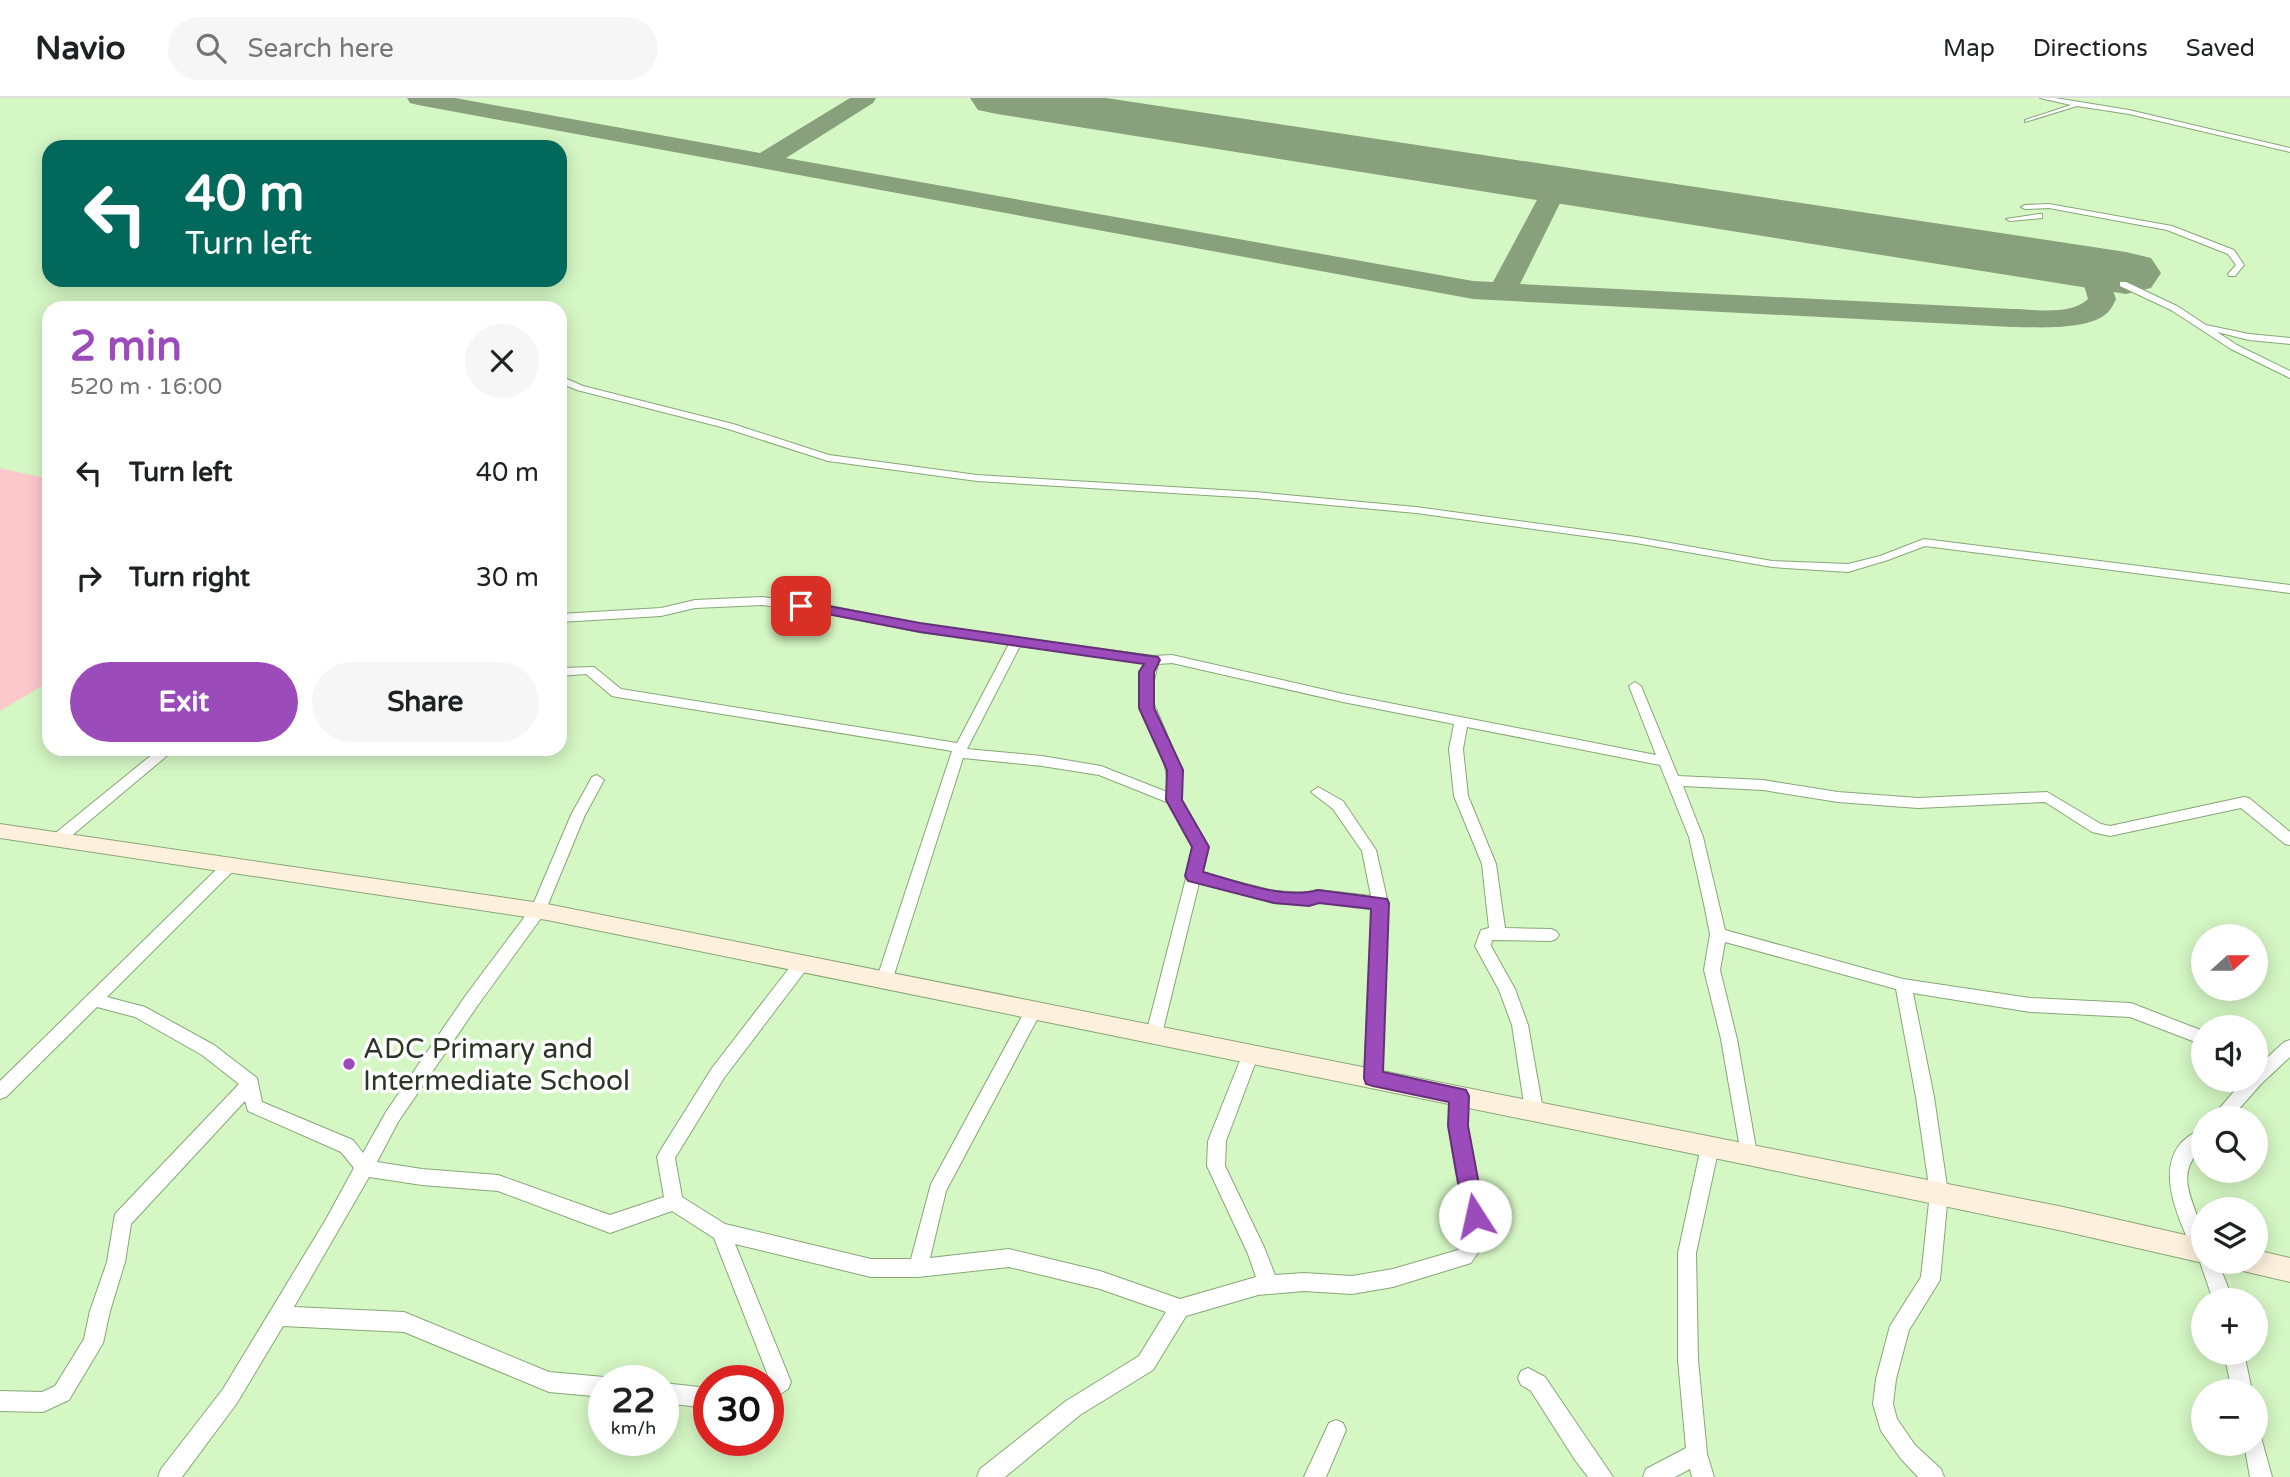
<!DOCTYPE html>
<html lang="en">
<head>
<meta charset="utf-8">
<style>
  body { margin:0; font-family:"Varela Round",sans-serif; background:#f6f6f6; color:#202124; height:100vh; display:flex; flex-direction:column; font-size:26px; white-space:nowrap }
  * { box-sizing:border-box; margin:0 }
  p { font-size:23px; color:#757577 }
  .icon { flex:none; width:38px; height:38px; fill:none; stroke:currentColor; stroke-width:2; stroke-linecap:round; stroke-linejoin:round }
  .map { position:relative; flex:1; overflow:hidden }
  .side { position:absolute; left:42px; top:203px; width:525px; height:455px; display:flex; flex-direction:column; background:#fff; border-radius:21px; box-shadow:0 4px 18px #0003 }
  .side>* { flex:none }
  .top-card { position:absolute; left:42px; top:42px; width:525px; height:147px; border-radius:21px; box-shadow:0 4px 18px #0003; background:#00695c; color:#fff; overflow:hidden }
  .needle { width:46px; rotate:69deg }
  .buttons { position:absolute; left:2191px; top:826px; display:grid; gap:14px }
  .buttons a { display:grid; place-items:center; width:77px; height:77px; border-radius:50%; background:#fff; box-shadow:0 4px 18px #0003; font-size:35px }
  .speed { position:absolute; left:588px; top:1267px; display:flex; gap:14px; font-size:35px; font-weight:700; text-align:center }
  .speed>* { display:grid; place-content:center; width:91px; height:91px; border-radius:50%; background:#fff; box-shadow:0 4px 18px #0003; line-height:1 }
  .speed small { font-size:18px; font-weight:400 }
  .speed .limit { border:10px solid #d22; background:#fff; color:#111 }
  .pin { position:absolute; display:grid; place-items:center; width:60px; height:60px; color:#fff; margin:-30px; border-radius:14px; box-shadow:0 4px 10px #0006 }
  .me { position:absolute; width:77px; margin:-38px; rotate:350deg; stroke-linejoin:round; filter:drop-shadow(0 0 5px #0008) }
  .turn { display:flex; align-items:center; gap:24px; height:147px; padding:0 28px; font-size:32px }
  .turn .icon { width:91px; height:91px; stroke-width:2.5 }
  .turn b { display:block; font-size:49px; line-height:60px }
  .round { display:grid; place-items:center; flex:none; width:74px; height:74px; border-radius:37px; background:#f6f6f6 }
  .overview { display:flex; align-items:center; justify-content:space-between; height:119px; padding:0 28px }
  h1 { font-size:42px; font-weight:700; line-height:52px; color:#9c4bbb }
  .cta { display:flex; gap:14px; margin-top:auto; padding:14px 28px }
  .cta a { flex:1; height:80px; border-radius:42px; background:#9c4bbb; color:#fff; font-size:28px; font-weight:700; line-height:80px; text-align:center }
  .cta a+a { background:#f6f6f6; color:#202124 }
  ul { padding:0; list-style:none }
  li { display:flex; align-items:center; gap:21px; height:105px; padding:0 28px }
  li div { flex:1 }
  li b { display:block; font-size:26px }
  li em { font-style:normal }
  header { display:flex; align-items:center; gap:42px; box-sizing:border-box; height:98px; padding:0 35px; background:#fff; border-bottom:2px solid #e0e0e0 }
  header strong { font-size:33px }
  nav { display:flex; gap:38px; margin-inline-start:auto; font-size:24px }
  .search { width:490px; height:63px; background:#f6f6f6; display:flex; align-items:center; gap:18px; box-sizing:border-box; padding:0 24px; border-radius:38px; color:#757577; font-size:26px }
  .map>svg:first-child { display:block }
</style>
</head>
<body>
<header>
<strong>Navio</strong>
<div class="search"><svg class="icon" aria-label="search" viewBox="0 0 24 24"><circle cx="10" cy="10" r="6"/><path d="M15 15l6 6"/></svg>Search here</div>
<nav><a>Map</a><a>Directions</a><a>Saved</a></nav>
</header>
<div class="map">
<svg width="2290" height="1379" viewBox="0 0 2290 1379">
  <rect width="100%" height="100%" fill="#d5f7c4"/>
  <path fill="#fcc9cb" d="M 0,370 L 49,381 L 49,584 L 0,613 Z"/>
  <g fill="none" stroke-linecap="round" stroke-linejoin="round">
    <path fill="#88a17c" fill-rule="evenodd" d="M 407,0 L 455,0 L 760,55 L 850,0 L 876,0 L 873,5 L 786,60 L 1473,183 L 1493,184 L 1545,87 L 1548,82 L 1557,80 L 1566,82 L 1569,87 L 1520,186 L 2012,211 C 2035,211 2070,218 2088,201 L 2079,170 L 2083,164 L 2093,162 L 2103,164 L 2116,201 C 2114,205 2111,212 2107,215 C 2088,233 2037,229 2012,229 L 1473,201 L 418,7 L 410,5 Z"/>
    <path fill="#88a17c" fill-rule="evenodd" d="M 970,0 L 1106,0 L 2126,154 L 2151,160 L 2161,175 L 2151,190 L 2126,196 L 997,16 L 978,12 Z"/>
    <g stroke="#87a777" stroke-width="2">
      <path id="street" d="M 2040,0 L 2055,0 L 2129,12 L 2290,50 L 2290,54 L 2129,16 L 2077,8 L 2025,24 L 2025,22 L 2071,7 Z
        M 2049,106 L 2172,128 L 2234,152 L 2244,167 L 2235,178 L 2229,178 L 2228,176 L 2236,167 L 2228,156 L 2167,132 L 2049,110 L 2025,111 L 2021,109 L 2025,107 Z
        M 2039,116 L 2042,116 L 2042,120 L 2010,123 L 2006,121 Z
        M 2120,184 L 2126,184 L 2177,208 L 2206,227 L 2249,236 L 2290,240 L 2290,246 L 2249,242 L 2217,234 L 2237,247 L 2290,273 L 2290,280 L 2231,251 L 2171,212 L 2120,188 Z
        M 560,278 L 583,288 L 733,326 L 829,357 L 977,377 L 1255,394 L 1416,409 L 1636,439 L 1772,463 L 1848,466 L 1880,458 L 1924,441 L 2290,487 L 2290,495 L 1925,448 L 1888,462 L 1848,474 L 1772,469 L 1636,445 L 1416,415 L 1255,400 L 977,383 L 828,363 L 725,330 L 577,292 L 560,285 Z
        M 762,499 L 820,506 L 920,526 L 1153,558 L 1172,557 L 1343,596 L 1656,657 L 1629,588 L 1635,584 L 1641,588 L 1678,678 L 1763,682 L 1838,694 L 1918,700 L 2047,694 L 2101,726 L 2110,728 L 2244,699 L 2249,700 L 2290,734 L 2290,747 L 2285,746 L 2241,710 L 2110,738 L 2092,734 L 2045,704 L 1918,710 L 1838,704 L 1763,692 L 1683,688 L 1703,739 L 1725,832 L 1903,881 L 2030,900 L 2131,905 L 2203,933 L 2203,947 L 2130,919 L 2030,914 L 1913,895 L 1934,999 L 1948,1095 L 1940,1182 L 1909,1232 L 1896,1281 L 1893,1306 L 1897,1321 L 1915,1347 L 1941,1371 L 1944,1379 L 1918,1379 L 1901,1361 L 1881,1333 L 1873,1306 L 1876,1281 L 1890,1228 L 1921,1179 L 1930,1095 L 1916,999 L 1896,891 L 1725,844 L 1720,872 L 1737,941 L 1757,1056 L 1754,1062 L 1748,1064 L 1742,1062 L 1721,941 L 1704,872 L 1710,836 L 1704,806 L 1689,739 L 1660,667 L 1467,629 L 1463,651 L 1468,698 L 1496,766 L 1505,830 L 1551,831 L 1556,833 L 1559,837 L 1556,841 L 1551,843 L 1492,842 L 1491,848 L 1515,891 L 1528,927 L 1543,1012 L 1540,1017 L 1534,1019 L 1528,1017 L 1525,1012 L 1512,927 L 1499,892 L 1475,848 L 1481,832 L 1489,830 L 1482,766 L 1454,698 L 1449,651 L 1454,626 L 1343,604 L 1172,565 L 1158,566 L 1152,590 L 1153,604 L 1181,670 L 1181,702 L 1208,749 L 1202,775 L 1274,793 L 1306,795 L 1318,792 L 1371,798 L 1362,753 L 1333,711 L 1311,694 L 1318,689 L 1343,703 L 1376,752 L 1388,805 L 1382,980 L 1379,985 L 1373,987 L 1367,985 L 1364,980 L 1372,810 L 1318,804 L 1306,807 L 1274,805 L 1199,785 L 1162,936 L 1160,941 L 1154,943 L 1148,941 L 1146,936 L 1194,749 L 1169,705 L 1099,677 L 1042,668 L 963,660 L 893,880 L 891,884 L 885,886 L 879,884 L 877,880 L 952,653 L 617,599 L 612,598 L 586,576 L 560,578 L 560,570 L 594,569 L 621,591 L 957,645 L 1009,546 L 920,534 L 820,514 L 762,507 L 695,510 L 661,518 L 560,524 L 560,516 L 661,510 L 695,502 ZM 1020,548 L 1145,565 C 1125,615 1172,646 1167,694 L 1101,668 L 1042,658 L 967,651 Z
        M 159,651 L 175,651 L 63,745 L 53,745 L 51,741 L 53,737 Z
        M 597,677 L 604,682 L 585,717 L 544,816 L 478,907 L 398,1024 L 377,1064 L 422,1071 L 498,1077 L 610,1117 L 664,1099 L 657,1059 L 660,1053 L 712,970 L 797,860 L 803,858 L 809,860 L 811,864 L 809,868 L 724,980 L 675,1060 L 682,1099 L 725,1126 L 871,1161 L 911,1161 L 931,1086 L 1028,907 L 1034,905 L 1040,907 L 1042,912 L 946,1093 L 930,1160 L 1009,1151 L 1100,1173 L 1180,1201 L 1256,1179 L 1248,1156 L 1207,1068 L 1208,1043 L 1243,955 L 1245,950 L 1251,948 L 1257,950 L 1259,955 L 1226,1043 L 1225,1068 L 1264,1149 L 1275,1177 L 1304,1175 L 1352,1178 L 1393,1171 L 1458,1152 L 1469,1138 C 1463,1106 1440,1018 1453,992 L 1459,990 L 1465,992 L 1468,997 L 1467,1028 L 1488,1140 L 1471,1165 L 1393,1189 L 1352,1196 L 1304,1193 L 1258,1197 L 1186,1218 L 1153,1272 L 1080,1317 L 1005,1379 L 977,1379 L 980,1371 L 1066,1303 L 1139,1258 L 1166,1214 L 1100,1191 L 1009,1169 L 918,1179 L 871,1179 L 735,1146 L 791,1284 L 788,1291 L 768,1304 L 768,1283 L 766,1283 L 769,1280 L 714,1140 L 672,1113 L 610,1135 L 498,1093 L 422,1087 L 369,1079 L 294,1209 L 404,1214 L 549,1274 L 604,1279 L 611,1282 L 604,1283 L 604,1299 L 549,1294 L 404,1234 L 283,1228 L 237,1305 L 182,1379 L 158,1379 L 161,1371 L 223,1291 L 325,1123 L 354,1070 L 341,1054 L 248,1013 L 245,1003 L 131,1126 L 125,1164 L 110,1213 L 103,1245 L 69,1302 L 43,1314 L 0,1313 L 0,1293 L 42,1294 L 55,1288 L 84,1241 L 90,1213 L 107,1164 L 115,1116 L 239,986 L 202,957 L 135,919 L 97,909 L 6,999 L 0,1001 L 0,983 L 226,762 L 236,762 L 238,766 L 236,770 L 107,899 L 145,909 L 214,947 L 257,980 L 262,1004 L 353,1042 L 363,1055 L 386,1014 L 466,897 L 532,809 L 571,717 L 592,679 Z
        M 2290,942 L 2290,959 L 2261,986 L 2231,1020 L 2211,1020 L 2244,982 L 2256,982 L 2256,970 L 2284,944 Z
        M 2203,1031 L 2203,1050 C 2174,1074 2192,1101 2202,1131 C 2205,1140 2203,1153 2203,1164 L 2218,1164 L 2233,1202 L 2213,1202 L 2200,1164 L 2201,1160 L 2196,1158 C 2178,1121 2144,1053 2203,1031 Z
        M 1710,1041 L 1716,1043 L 1719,1049 L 1696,1155 L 1698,1262 L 1707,1356 L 1714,1379 L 1692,1379 L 1690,1371 L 1675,1379 L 1643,1379 L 1646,1371 L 1686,1350 L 1678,1262 L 1678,1155 L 1701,1049 L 1704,1043 Z
        M 2224,1255 L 2244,1255 L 2252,1293 L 2232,1293 Z
        M 1528,1270 L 1545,1279 L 1613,1379 L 1588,1379 L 1575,1362 L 1531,1293 L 1521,1287 L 1518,1280 L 1521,1273 Z
        M 663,1285 L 709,1290 L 709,1310 L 663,1305 Z
        M 1336,1322 L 1343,1325 L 1346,1332 L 1326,1379 L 1304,1379 L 1329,1325 Z
        M 2256,1336 L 2261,1339 L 2272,1379 L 2250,1379 L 2244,1346 L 2256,1346 Z"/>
    </g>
    <g stroke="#87a777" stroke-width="2">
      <path id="secondary" d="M 0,726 L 547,806 L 2063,1109 L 2203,1141 L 2203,1164 L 2207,1164 L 2203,1165 L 2063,1133 L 1748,1067 L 547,822 L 0,740 Z
        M 2256,1152 L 2290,1160 L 2290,1184 L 2243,1173 L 2239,1164 L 2256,1164 Z"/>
    </g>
    <use href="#street" fill="#fff" fill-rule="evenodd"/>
    <use href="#secondary" fill="#fdf0dd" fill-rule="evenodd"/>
  </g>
  <path fill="#9c4bbb" stroke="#65317a" stroke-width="2" d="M 801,503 L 920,525 L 1158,559 L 1160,562 L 1154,574 L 1154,610 L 1183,672 L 1182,702 L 1209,749 L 1203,774 C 1237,783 1283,802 1318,792 L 1387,801 L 1389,805 L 1383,974 L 1466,992 L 1469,998 L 1468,1028 L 1485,1118 L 1482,1124 L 1475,1127 L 1467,1124 L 1464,1118 L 1448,1028 L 1449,1004 L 1373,988 L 1366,986 L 1364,980 L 1371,811 L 1319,805 L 1309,808 L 1274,805 L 1188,783 L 1185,778 L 1192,749 L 1166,702 L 1167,672 L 1139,610 L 1139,574 L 1144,566 L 920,534 L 796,510 L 796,505 Z"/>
  <circle fill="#9c4bbb" stroke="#fff" stroke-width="2.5" cx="349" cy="966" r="7"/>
  <g text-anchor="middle" stroke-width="7" stroke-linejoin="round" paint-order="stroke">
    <g font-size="28" fill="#2a3724" stroke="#fff" text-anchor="start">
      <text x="363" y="960">ADC Primary and<tspan x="363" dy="32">Intermediate School</tspan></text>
    </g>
  </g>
</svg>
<div class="buttons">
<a><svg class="needle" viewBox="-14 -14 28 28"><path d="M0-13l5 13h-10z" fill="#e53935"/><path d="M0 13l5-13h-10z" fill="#757577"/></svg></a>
<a><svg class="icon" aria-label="sound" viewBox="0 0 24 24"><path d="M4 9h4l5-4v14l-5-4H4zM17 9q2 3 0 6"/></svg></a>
<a><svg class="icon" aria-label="search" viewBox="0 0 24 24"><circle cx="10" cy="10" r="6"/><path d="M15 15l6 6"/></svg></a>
<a><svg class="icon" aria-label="layers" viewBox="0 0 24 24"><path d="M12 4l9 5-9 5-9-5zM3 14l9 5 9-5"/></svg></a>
<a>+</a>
<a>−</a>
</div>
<div class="speed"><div>22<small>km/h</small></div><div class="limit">30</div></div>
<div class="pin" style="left:801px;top:508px;background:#d93025"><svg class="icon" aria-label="arrive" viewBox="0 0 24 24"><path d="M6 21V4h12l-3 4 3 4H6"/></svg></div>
<svg class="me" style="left:1475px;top:1118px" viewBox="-20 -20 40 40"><circle r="19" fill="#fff"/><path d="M0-13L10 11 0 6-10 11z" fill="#9c4bbb"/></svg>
<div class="top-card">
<div class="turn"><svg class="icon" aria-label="left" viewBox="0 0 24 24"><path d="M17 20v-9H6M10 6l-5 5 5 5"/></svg><div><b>40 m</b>Turn left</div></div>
</div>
<section class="side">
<div class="overview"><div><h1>2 min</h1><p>520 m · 16:00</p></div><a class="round"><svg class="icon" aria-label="close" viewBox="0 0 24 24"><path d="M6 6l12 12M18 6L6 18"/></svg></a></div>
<ul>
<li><svg class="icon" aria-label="left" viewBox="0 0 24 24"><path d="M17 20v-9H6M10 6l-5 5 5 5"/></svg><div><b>Turn left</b></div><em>40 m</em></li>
<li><svg class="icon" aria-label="right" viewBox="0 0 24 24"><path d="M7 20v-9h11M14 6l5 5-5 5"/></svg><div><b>Turn right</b></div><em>30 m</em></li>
</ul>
<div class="cta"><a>Exit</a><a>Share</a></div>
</section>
</div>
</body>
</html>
